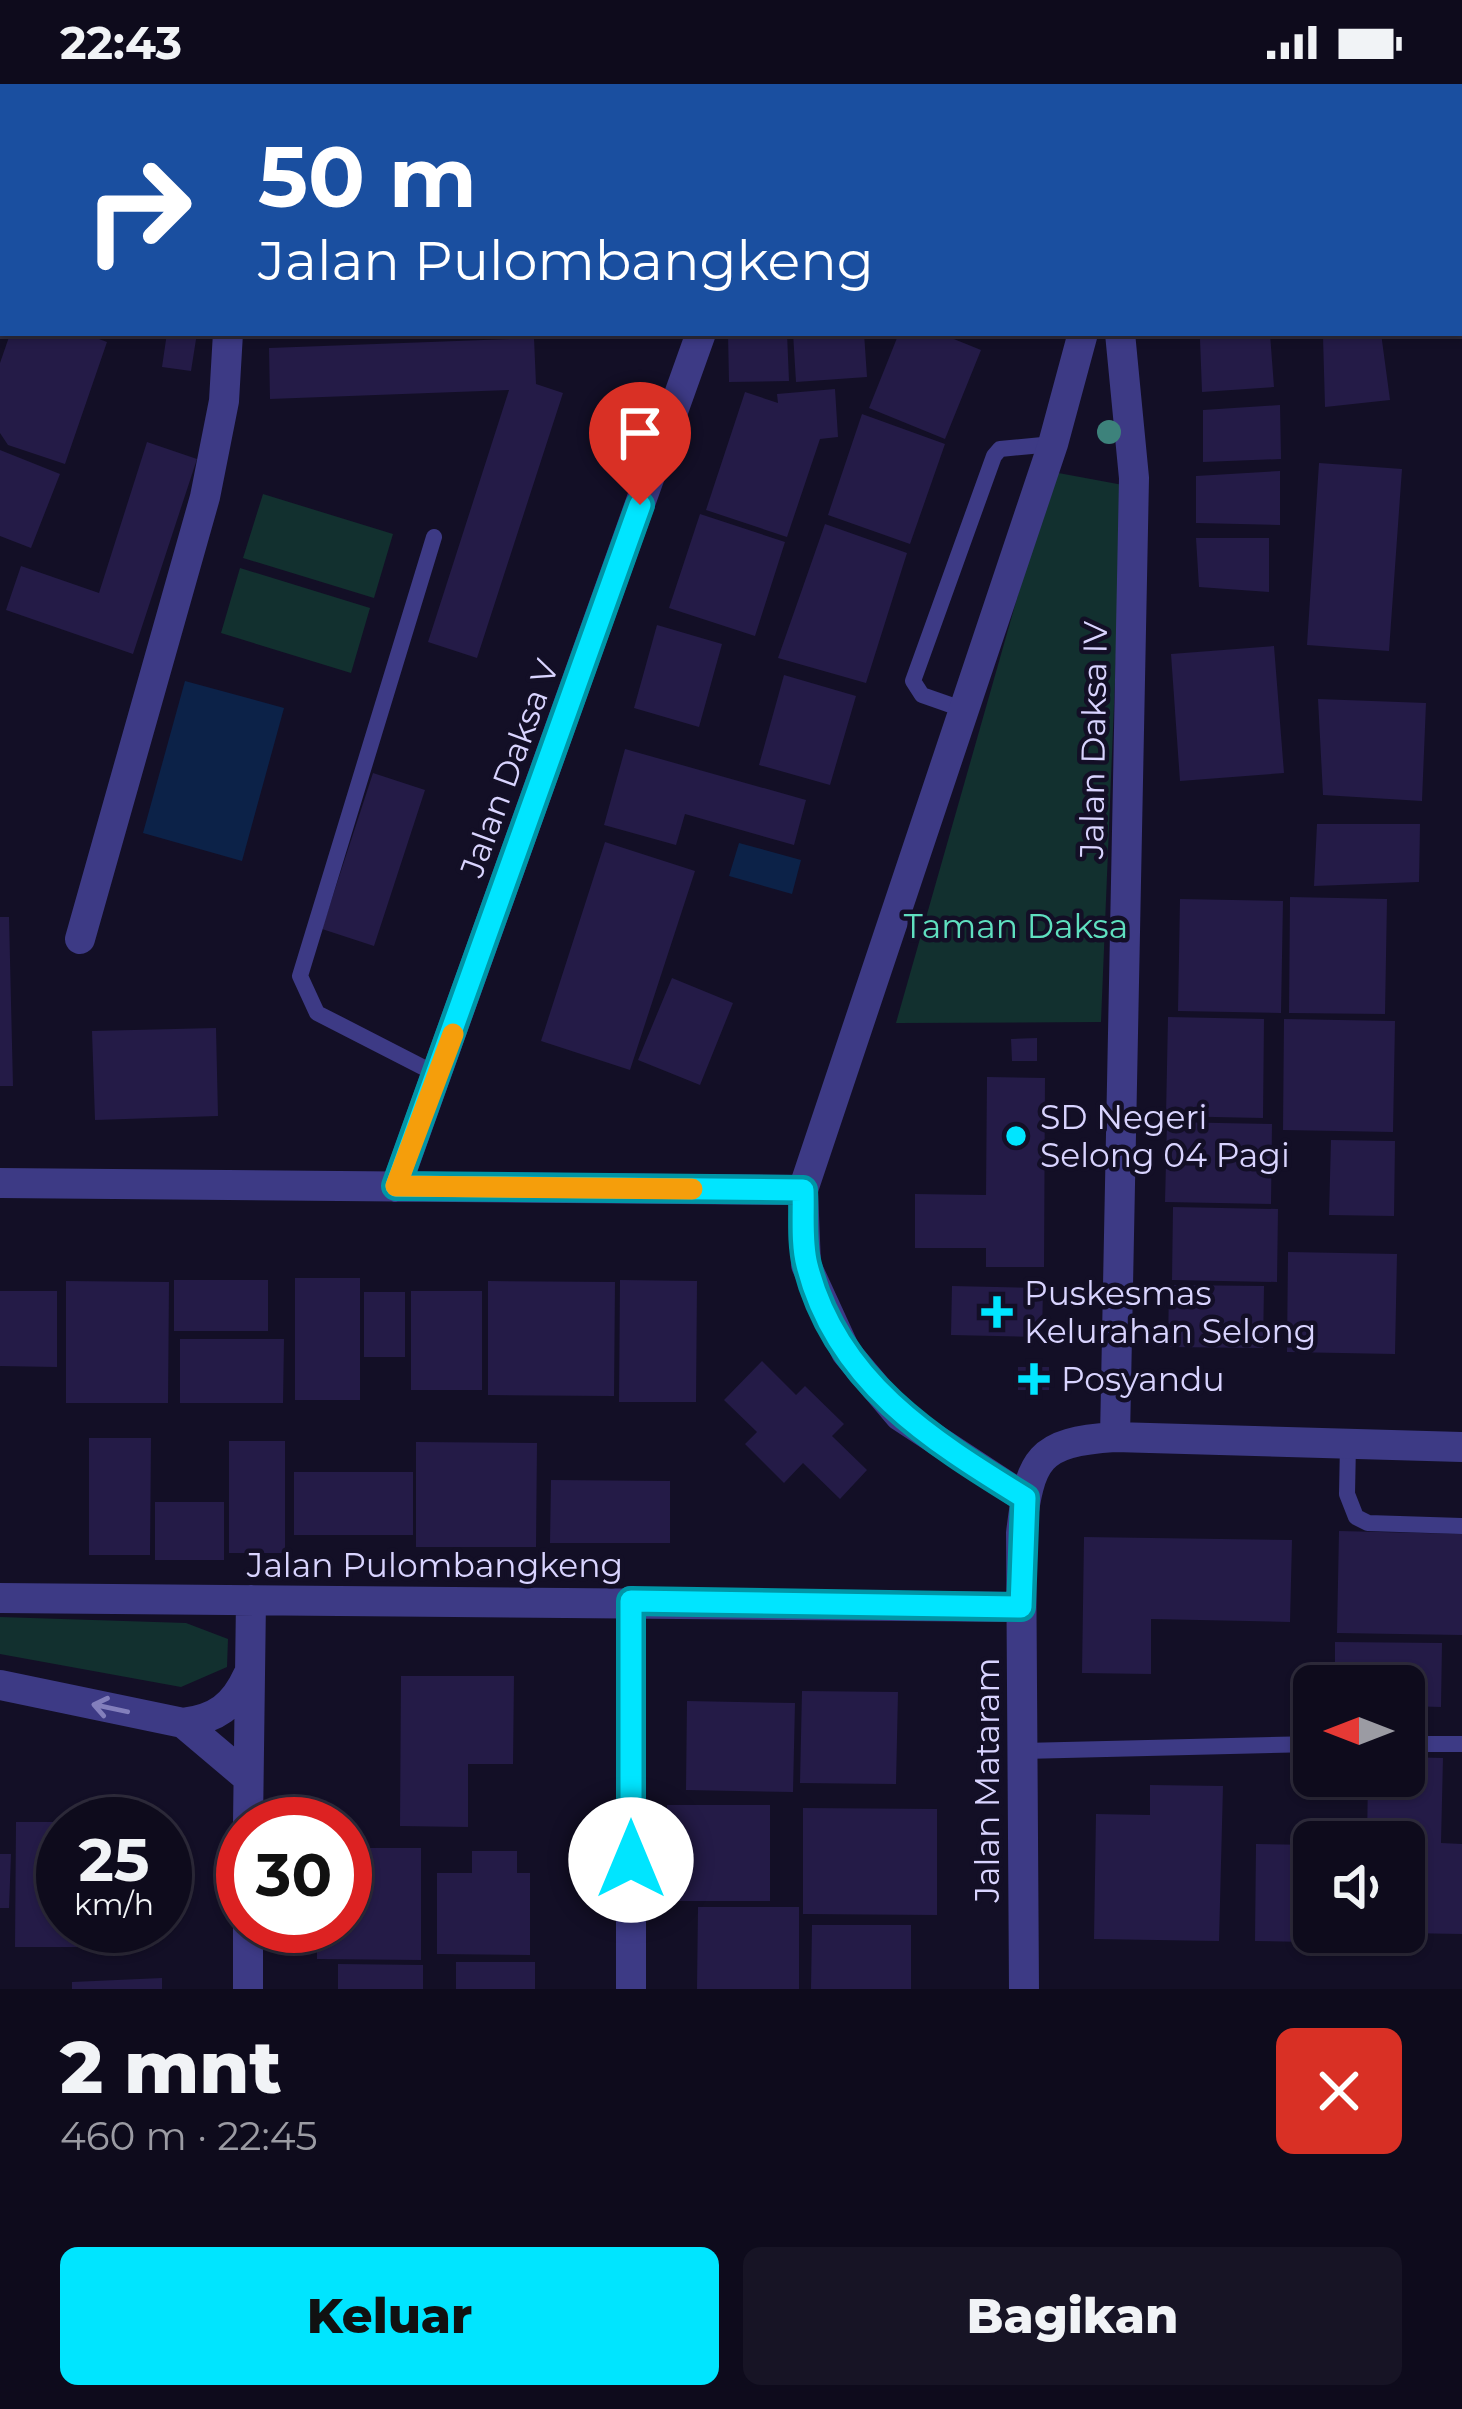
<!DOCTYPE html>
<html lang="id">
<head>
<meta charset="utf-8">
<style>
  body { margin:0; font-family:Montserrat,sans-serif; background:#171425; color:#f1f3f6; height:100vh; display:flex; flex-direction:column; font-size:45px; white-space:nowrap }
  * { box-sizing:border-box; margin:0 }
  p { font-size:39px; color:#9b9ba3 }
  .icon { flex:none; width:66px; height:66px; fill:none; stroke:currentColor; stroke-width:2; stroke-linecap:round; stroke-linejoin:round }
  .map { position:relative; height:1905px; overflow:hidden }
  .details { display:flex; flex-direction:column; background:#0e0b1c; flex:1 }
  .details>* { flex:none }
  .banner { position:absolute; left:0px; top:0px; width:1464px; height:252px; box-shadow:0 3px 9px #0004,0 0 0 3px #2e2b3b; background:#1a4fa0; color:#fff; overflow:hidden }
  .needle { width:78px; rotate:270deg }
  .fabs { position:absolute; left:1293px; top:1581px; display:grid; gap:24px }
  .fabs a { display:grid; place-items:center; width:132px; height:132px; border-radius:18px; background:#0e0b1c; box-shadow:0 3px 9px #0004,0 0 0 3px #2e2b3b; font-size:60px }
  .speed { position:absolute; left:36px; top:1713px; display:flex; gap:24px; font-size:60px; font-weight:700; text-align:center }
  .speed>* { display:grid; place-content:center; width:156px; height:156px; border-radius:50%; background:#0e0b1c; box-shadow:0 3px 9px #0004,0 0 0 3px #2e2b3b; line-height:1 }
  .speed small { font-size:30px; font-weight:400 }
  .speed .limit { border:18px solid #d22; background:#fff; color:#111 }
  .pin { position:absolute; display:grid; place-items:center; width:102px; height:102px; color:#fff; margin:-123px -51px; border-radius:50% 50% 50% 0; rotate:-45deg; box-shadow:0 0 12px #0007 }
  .pin .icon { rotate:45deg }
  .me { position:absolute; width:132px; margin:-66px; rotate:0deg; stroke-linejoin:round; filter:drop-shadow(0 0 9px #0008) }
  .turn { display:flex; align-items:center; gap:42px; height:252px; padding:0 60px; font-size:54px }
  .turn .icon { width:156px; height:156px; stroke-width:2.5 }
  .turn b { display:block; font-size:84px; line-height:102px }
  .round { display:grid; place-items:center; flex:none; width:126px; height:126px; border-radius:18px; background:#171425 }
  .summary { display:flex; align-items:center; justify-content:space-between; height:204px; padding:0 60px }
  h1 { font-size:72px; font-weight:800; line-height:90px }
  .primary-button { display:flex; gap:24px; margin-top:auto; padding:24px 60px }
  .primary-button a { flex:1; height:138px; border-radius:18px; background:#00e5ff; color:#111; font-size:48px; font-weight:800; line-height:138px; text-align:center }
  .primary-button a+a { background:#171425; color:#f1f3f6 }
  .status { display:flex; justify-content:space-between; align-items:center; height:84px; padding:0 60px; background:#0e0b1c; direction:ltr }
  .status svg { height:33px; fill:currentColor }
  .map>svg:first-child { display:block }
</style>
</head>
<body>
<div class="status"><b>22:43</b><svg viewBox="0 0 49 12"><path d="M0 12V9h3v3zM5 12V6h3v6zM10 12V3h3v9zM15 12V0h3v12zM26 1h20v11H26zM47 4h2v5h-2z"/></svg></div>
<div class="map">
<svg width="1462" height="1905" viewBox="0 0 1462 1905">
  <rect width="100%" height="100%" fill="#130f26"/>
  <path fill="#12302f" d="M 1053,388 L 1123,401 L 1101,938 L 896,939 Z
    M 263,410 L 393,450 L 374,514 L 243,474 Z
    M 240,484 L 370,524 L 351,589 L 221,549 Z
    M 0,1533 L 186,1539 L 228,1555 L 227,1583 L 181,1603 L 0,1570 Z"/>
  <path fill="#0c2248" d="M 185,597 L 284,624 L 242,777 L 143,749 Z
    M 739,759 L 801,776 L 792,810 L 729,792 Z"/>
  <path fill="#241b47" d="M 30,249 L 83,249 L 107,258 L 65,380 L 8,361 L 0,349 L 0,279 L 9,253 Z
    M 167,249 L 197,249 L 191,287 L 162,283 Z
    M 728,249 L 787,249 L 789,297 L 729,298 Z
    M 793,249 L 864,249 L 867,293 L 796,298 Z
    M 899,249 L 939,249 L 981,266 L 945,355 L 869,324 Z
    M 1338,249 L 1381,249 L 1390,316 L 1325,323 L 1323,252 Z
    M 1270,250 L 1274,303 L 1202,308 L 1200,255 Z
    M 534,254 L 536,300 L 563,309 L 477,574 L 428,558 L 509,306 L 270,315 L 269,264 Z
    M 835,305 L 838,353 L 820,355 L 787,453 L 706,426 L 745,308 L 778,319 L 777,310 Z
    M 1280,321 L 1281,375 L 1203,378 L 1203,326 Z
    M 862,330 L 945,360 L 910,460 L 828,431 Z
    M 147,358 L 197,375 L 133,570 L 6,526 L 21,482 L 99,509 Z
    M 0,366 L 60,390 L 31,464 L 0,452 Z
    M 1319,379 L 1402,385 L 1389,567 L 1307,561 Z
    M 1280,387 L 1280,441 L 1196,439 L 1196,392 Z
    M 700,430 L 785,458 L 755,552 L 669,524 Z
    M 825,440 L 907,469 L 866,599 L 778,574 Z
    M 1196,454 L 1269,454 L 1269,508 L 1199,503 Z
    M 657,541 L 722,560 L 699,643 L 634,624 Z
    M 1274,562 L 1284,689 L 1180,697 L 1171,570 Z
    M 784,591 L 856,612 L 830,701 L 759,681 Z
    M 1318,615 L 1426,619 L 1422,717 L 1323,711 Z
    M 625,665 L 806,716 L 794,761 L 685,730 L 676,761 L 604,741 Z
    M 373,689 L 425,706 L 374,862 L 322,845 Z
    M 1317,740 L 1420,740 L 1419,798 L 1314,802 Z
    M 605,758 L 695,787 L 630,986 L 541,957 Z
    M 1290,813 L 1387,815 L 1385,930 L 1289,929 Z
    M 1180,815 L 1283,817 L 1281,929 L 1178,927 Z
    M 0,833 L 9,833 L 13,1002 L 0,1002 Z
    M 672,894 L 733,919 L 700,1001 L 638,976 Z
    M 1168,933 L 1264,935 L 1263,1034 L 1166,1032 Z
    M 1284,935 L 1395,937 L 1393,1048 L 1283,1046 Z
    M 216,944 L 218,1032 L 95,1036 L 92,947 Z
    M 1037,954 L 1037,977 L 1012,977 L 1011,955 Z
    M 987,993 L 1045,994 L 1044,1183 L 986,1183 L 986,1164 L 915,1164 L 915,1110 L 986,1111 Z
    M 1167,1038 L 1272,1040 L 1271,1120 L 1165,1118 Z
    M 1331,1056 L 1395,1057 L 1394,1132 L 1329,1131 Z
    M 1173,1123 L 1278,1125 L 1277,1198 L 1172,1196 Z
    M 1288,1168 L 1397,1170 L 1395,1270 L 1287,1268 Z
    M 295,1194 L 360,1194 L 360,1316 L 295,1316 Z
    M 174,1196 L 268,1196 L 268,1247 L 174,1247 Z
    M 620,1196 L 697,1197 L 696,1318 L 619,1318 Z
    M 66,1197 L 169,1198 L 168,1319 L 66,1319 Z
    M 488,1197 L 615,1198 L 614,1312 L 488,1311 Z
    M 1169,1201 L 1264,1202 L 1263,1264 L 1168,1263 Z
    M 952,1202 L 1043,1204 L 1042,1253 L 951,1251 Z
    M 0,1207 L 57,1207 L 57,1283 L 0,1282 Z
    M 411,1207 L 482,1207 L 482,1306 L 411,1306 Z
    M 364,1208 L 405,1208 L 405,1273 L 364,1273 Z
    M 180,1255 L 284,1255 L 283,1319 L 180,1319 Z
    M 762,1277 L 796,1311 L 805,1302 L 844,1340 L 832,1352 L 867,1386 L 840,1415 L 803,1379 L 784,1399 L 745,1360 L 757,1348 L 724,1316 Z
    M 1018,1283 L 1049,1283 L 1049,1306 L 1018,1306 Z
    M 89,1354 L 151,1354 L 150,1471 L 89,1471 Z
    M 229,1357 L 285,1357 L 285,1469 L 229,1469 Z
    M 416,1358 L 537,1359 L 536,1463 L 416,1463 Z
    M 294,1388 L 413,1388 L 413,1451 L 294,1451 Z
    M 551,1396 L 670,1397 L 670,1459 L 550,1459 Z
    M 155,1418 L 224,1418 L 224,1476 L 155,1476 Z
    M 1339,1447 L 1462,1450 L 1462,1551 L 1337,1549 Z
    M 1084,1453 L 1292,1456 L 1290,1538 L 1151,1535 L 1151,1590 L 1082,1589 Z
    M 1335,1558 L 1442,1559 L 1441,1623 L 1404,1622 L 1404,1602 L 1335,1602 Z
    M 401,1592 L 514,1592 L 513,1680 L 468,1680 L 468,1743 L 400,1742 Z
    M 802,1607 L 898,1608 L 896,1700 L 800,1699 Z
    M 687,1617 L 795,1619 L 793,1708 L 686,1706 Z
    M 1404,1673 L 1443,1674 L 1441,1759 L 1462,1760 L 1462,1850 L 1404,1849 L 1404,1758 L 1367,1758 L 1368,1692 L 1404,1692 Z
    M 1150,1701 L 1223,1702 L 1219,1857 L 1094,1855 L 1096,1730 L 1150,1731 Z
    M 667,1721 L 770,1721 L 770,1817 L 667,1817 Z
    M 803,1724 L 937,1725 L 937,1831 L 803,1830 Z
    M 16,1738 L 63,1738 L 63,1842 L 136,1842 L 136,1863 L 15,1863 Z
    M 1256,1760 L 1314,1761 L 1314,1848 L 1359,1848 L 1359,1859 L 1255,1857 Z
    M 345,1764 L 421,1764 L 421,1876 L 317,1875 L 317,1842 L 345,1842 Z
    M 472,1767 L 517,1767 L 517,1789 L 530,1789 L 530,1871 L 437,1870 L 437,1789 L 472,1789 Z
    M 0,1770 L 11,1770 L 9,1824 L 0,1824 Z
    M 698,1823 L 799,1823 L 799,1905 L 697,1905 Z
    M 812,1841 L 911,1841 L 911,1905 L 811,1905 Z
    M 456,1878 L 535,1878 L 535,1905 L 456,1905 Z
    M 338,1880 L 423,1881 L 423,1905 L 338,1905 Z
    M 162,1894 L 162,1905 L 72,1905 L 72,1898 Z"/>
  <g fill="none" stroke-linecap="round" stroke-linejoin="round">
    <path stroke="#3d3a85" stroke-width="16" d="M 434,453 L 300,892 L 317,929 L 438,991
      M 962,625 L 922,611 L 913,597 L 994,372 L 1000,365 L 1053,360
      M 1348,1360 L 1347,1410 L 1356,1433 L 1368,1439 L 1462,1442
      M 1404,1660 L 1462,1660
      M 1023,1667 L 1314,1660"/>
    <path stroke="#3d3a85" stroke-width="30" d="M 1014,0 L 1014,3
      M 338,3 L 339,0
      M 1324,3 L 1324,0
      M 1461,31 L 1462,31
      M 80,855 L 205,413 L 224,317 L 228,249
      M 0,1099 L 803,1106
      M 396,1103 L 701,249
      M 1115,1353 L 1134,394 L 1120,249
      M 1025,1414 L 900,1332 L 846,1268 L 806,1181 L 803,1106 L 1053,360 L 1083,249
      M 0,1514 L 1021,1523
      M 631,1517 L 631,1905
      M 0,1601 L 183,1639 L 248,1694
      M 183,1639 C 216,1635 234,1622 248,1591
      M 248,1740 L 251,1516
      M 248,1842 L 248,1905
      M 1024,1905 L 1021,1449 C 1030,1374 1038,1358 1115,1353 L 1462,1363"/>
    <path stroke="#6f6bff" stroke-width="30" d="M 0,96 L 3,100
      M 1461,163 L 1462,163
      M 0,178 L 3,178"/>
  </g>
  <circle fill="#3d827b" cx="1109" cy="348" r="12"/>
  <defs><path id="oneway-shaft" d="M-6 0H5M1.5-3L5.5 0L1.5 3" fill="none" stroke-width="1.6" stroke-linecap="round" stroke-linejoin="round" transform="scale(3)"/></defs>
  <use stroke="#837fbc" href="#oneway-shaft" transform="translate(110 1624) rotate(-168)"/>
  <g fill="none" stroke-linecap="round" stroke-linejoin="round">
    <g stroke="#0095a6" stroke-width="30">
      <path id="route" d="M 631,1776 L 631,1517 L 1021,1523 L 1025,1414 C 931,1356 836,1297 807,1181 C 801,1158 804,1129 803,1106 L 396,1102 L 640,421"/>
    </g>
    <use href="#route" stroke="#00e5ff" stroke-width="21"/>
    <path stroke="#f59e0b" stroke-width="21" d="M 453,950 L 396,1102 L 692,1105"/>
  </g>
  <g fill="#00e5ff" stroke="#130f26" stroke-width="4.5">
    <circle cx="1016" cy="1052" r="12"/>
    <path d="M991 1210h12v12h12v12h-12v12h-12v-12h-12v-12h12z"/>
    <path d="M1028 1277h12v12h12v12h-12v12h-12v-12h-12v-12h12z"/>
  </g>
  <g text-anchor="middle" stroke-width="9" stroke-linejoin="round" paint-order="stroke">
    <g font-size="33" fill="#d9d4ff" stroke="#130f26">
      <text transform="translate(1093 656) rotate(-89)" y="12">Jalan Daksa IV</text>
      <text transform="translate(509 684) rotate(-70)" y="12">Jalan Daksa V</text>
      <text x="435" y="1493">Jalan Pulombangkeng</text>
      <text transform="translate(987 1696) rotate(-90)" y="12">Jalan Mataram</text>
    </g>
    <g font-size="33" fill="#5fe0c0" stroke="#130f26">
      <text x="1016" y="854">Taman Daksa</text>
    </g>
    <g font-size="33" fill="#d9d4ff" stroke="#130f26" text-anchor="start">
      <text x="1040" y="1045">SD Negeri<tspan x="1040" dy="38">Selong 04 Pagi</tspan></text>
      <text x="1024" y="1221">Puskesmas<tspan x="1024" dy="38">Kelurahan Selong</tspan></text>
      <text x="1061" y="1307">Posyandu</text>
    </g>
  </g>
</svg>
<div class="fabs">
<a><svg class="needle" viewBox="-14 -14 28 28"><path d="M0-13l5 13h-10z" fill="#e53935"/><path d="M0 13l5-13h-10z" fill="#9b9ba3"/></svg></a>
<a><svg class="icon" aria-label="sound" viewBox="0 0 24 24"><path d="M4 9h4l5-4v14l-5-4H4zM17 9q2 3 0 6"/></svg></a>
</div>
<div class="speed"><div>25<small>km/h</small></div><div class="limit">30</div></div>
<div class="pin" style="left:640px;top:421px;background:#d93025"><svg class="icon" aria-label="arrive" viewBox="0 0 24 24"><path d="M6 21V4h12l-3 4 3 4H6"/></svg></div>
<svg class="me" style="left:631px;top:1776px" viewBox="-20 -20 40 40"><circle r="19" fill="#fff"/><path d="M0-13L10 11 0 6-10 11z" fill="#00e5ff"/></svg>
<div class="banner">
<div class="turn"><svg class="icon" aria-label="right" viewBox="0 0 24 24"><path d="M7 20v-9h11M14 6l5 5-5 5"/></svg><div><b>50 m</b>Jalan Pulombangkeng</div></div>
</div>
</div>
<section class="details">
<div class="summary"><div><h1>2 mnt</h1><p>460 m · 22:45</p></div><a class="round" style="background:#d93025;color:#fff"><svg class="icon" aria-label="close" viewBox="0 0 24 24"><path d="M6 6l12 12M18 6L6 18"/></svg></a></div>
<div class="primary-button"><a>Keluar</a><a>Bagikan</a></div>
</section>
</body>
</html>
